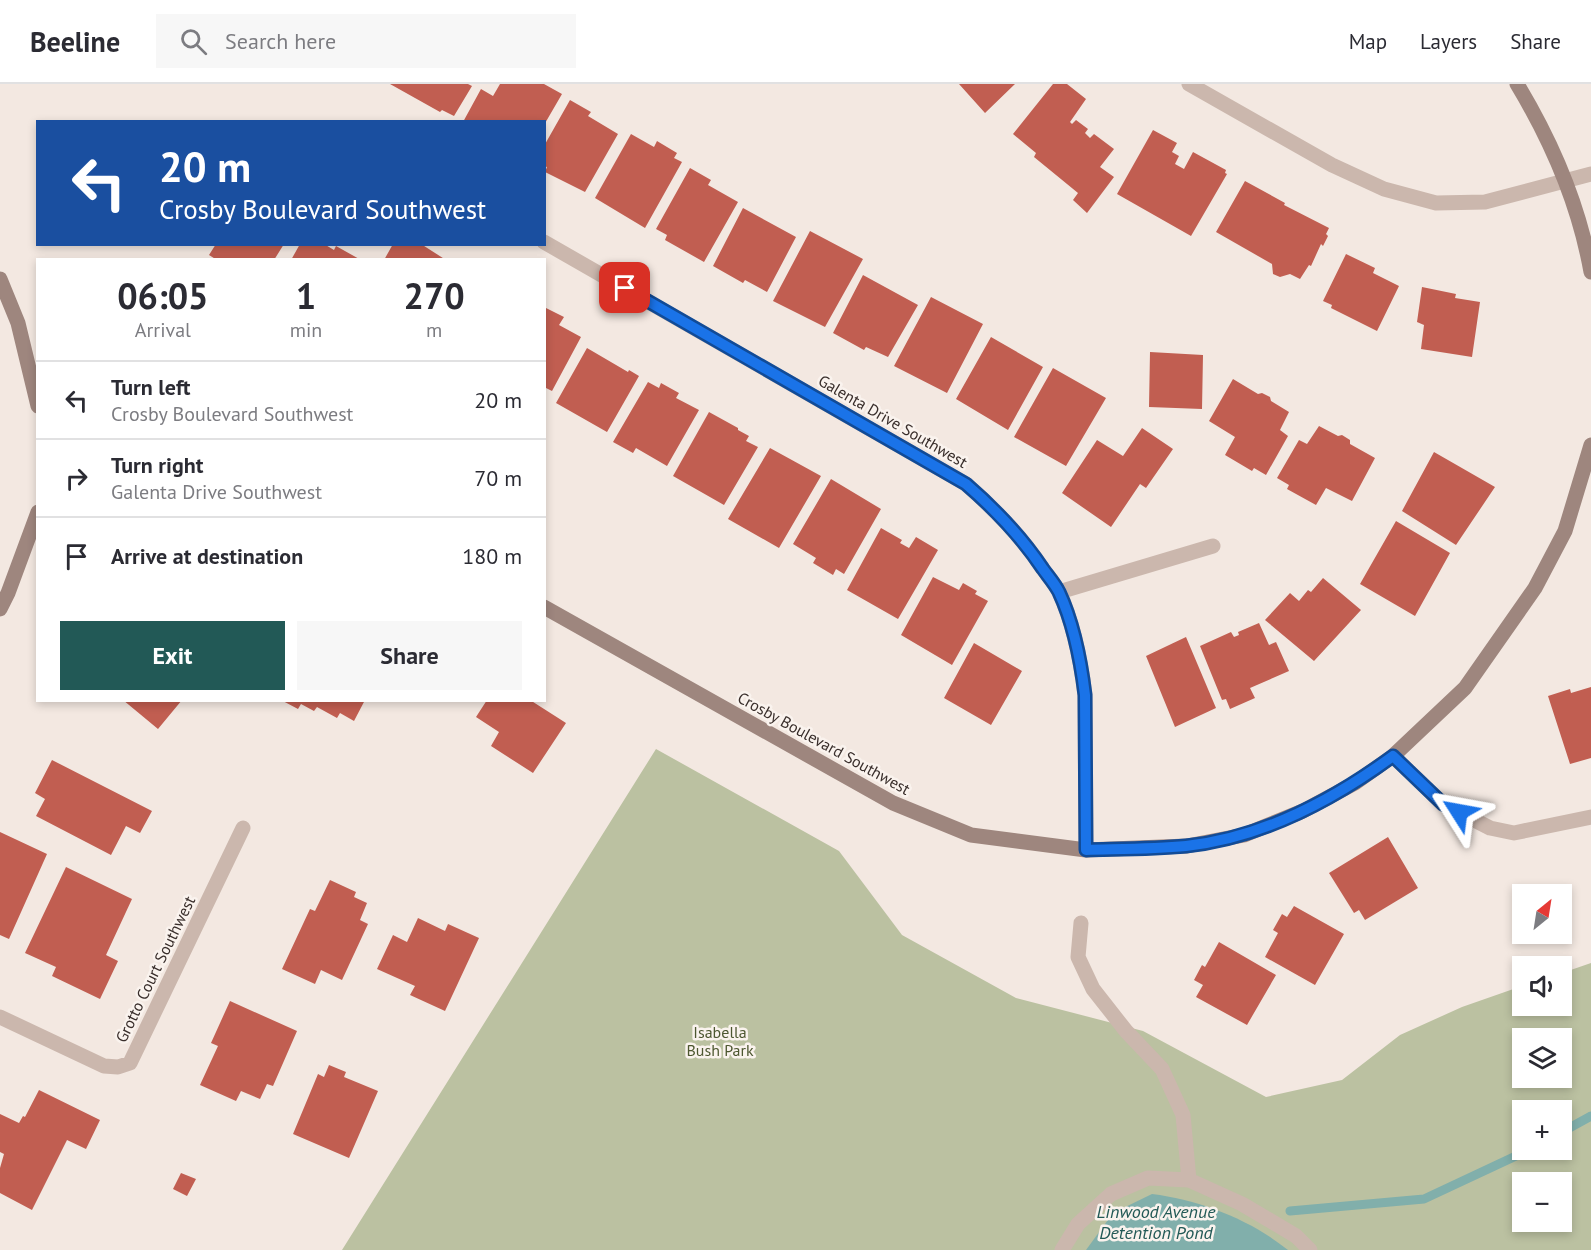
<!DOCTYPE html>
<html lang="en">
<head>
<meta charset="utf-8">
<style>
  body { margin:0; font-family:"PT Sans",sans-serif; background:#f7f7f7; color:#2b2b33; height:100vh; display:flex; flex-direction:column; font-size:22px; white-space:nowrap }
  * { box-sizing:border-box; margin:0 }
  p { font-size:20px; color:#7c7c81 }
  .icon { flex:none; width:33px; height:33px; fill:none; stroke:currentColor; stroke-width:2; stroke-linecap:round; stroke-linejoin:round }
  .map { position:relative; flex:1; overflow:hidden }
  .side { position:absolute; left:36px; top:174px; width:510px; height:444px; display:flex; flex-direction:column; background:#fff; border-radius:0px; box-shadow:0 3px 9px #0003 }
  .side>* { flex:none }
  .top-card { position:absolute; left:36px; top:36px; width:510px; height:126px; border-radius:0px; box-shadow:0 3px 9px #0003; background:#1a4fa0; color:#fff; overflow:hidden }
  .needle { width:39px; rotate:30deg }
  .fabs { position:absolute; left:1512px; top:800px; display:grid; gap:12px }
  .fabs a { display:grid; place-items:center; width:60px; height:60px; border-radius:0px; background:#fff; box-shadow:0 3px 9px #0003; font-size:30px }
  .pin { position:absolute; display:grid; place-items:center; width:51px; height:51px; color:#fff; margin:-26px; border-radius:12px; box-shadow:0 3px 9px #0006 }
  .me { position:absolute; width:66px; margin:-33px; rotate:304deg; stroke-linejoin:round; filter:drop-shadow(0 0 4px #0008) }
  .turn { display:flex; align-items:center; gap:21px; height:126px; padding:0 24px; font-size:27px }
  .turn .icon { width:78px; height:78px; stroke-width:2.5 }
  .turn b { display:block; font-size:42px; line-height:51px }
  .eta { display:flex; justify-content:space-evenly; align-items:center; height:102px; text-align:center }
  .eta b { font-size:36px; font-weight:700; line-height:42px }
  .button { display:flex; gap:12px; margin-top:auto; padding:12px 24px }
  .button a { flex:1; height:69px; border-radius:0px; background:#225956; color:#fff; font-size:24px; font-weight:700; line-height:69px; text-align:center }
  .button a+a { background:#f7f7f7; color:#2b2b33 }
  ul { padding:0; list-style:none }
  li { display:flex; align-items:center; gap:18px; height:78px; padding:0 24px; border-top:2px solid #e1e1e2 }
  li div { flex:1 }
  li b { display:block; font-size:22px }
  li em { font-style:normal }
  header { display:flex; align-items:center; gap:36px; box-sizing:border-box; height:84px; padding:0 30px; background:#fff; border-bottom:2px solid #e1e1e2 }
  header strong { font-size:28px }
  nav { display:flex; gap:33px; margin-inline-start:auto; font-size:21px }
  .search { width:420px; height:54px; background:#f7f7f7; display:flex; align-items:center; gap:15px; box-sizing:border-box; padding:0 21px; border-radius:0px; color:#7c7c81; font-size:22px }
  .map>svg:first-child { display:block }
</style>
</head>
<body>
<header>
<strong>Beeline</strong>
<div class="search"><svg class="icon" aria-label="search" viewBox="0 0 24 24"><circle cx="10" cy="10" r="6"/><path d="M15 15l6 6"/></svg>Search here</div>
<nav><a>Map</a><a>Layers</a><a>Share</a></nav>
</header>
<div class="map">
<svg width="1591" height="1166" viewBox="0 0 1591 1166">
  <rect width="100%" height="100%" fill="#f3e8e1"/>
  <path fill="#bbc1a1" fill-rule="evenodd" d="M 656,665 L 839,767 L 902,851 L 1016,914 L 1143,947 L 1266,1013 L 1342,996 L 1400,951 L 1462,923 L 1522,902 L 1522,921 L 1562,921 L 1562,889 L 1591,879 L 1591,1166 L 342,1166 ZM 1522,954 L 1562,954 L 1562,993 L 1522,993 ZM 1522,1026 L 1562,1026 L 1562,1065 L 1522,1065 ZM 1522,1098 L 1562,1098 L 1562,1137 L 1522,1137 Z"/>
  <path fill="#81afab" d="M 1152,1110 C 1200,1116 1251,1136 1288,1166 L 1086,1166 L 1113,1129 Z"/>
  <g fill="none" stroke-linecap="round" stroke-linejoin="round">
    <path stroke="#81afab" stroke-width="9" d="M 1562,1048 L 1591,1032
      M 1290,1127 L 1424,1115 L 1531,1065"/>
  </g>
  <path fill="#c15e51" d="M 390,0 L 468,0 L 472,2 L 454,32 L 442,26 L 440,28 Z
    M 500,0 L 544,0 L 562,10 L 544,41 L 544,38 L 463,38 L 481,5 L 493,12 Z
    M 959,0 L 1015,0 L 985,29 Z
    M 1053,0 L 1067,0 L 1086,15 L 1070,38 L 1072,40 L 1076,36 L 1088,45 L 1085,49 L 1090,54 L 1094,50 L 1114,65 L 1100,83 L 1114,93 L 1087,129 L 1073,116 L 1078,109 L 1034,73 L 1036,69 L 1013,50 Z
    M 570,16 L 591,28 L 588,32 L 618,50 L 585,108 L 545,88 L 547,83 L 544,82 L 544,62 Z
    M 1153,46 L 1177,59 L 1172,68 L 1179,72 L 1175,80 L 1184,85 L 1193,68 L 1226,86 L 1225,89 L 1227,90 L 1191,152 L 1117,110 Z
    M 631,50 L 654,63 L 657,57 L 677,69 L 674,74 L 682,78 L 645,144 L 595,114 Z
    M 690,84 L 711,96 L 708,101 L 738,118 L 704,178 L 665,156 L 667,151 L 656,145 Z
    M 1245,97 L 1285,119 L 1284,121 L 1329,144 L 1326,150 L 1328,152 L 1323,162 L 1321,160 L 1311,182 L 1309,181 L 1300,195 L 1290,190 L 1280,193 L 1273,190 L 1272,180 L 1216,148 Z
    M 743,124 L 796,153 L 767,208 L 745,196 L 743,199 L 713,182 Z
    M 810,147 L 863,175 L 825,243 L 773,217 Z
    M 216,160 L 284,160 L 274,176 L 217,176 L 209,171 Z
    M 300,160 L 324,160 L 334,166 L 336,162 L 361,176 L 291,176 Z
    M 393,160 L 421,160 L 446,176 L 384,176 Z
    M 1346,170 L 1375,184 L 1373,189 L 1399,202 L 1377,247 L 1331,224 L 1332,221 L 1323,217 Z
    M 863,191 L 918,221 L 888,273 L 866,263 L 864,266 L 833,249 Z
    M 1422,203 L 1456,210 L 1455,214 L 1480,218 L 1472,273 L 1421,265 L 1424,241 L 1417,238 Z
    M 931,213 L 983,240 L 947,309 L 894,282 Z
    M 544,223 L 564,233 L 559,241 L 581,253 L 552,307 L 544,303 Z
    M 991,253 L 1043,283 L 1008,346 L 956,315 Z
    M 587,264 L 628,288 L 629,286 L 639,292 L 607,348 L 556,319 Z
    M 1150,268 L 1203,271 L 1202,325 L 1149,323 Z
    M 1053,284 L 1106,314 L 1066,382 L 1014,353 Z
    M 1233,295 L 1258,310 L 1262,309 L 1270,313 L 1271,317 L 1289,328 L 1280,346 L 1288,352 L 1266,391 L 1254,384 L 1252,387 L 1225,371 L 1235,353 L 1209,337 Z
    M 648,298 L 659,304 L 661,299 L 679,309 L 676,314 L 699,326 L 667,382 L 636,364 L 633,369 L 613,358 Z
    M 709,328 L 738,344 L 738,346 L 749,352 L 746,357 L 758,363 L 724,421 L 673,392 Z
    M 1319,342 L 1338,352 L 1342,351 L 1350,356 L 1350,360 L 1375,374 L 1352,417 L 1326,404 L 1316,421 L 1287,405 L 1289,401 L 1277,394 L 1299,356 L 1307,360 Z
    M 1142,344 L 1173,365 L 1146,404 L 1140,400 L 1111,443 L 1062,409 L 1097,356 L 1123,372 Z
    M 770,364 L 821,392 L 779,464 L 728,435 Z
    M 1434,368 L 1495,403 L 1456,461 L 1402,427 Z
    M 831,395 L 881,425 L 844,490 L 836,485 L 833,491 L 813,479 L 816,474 L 793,460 Z
    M 1396,437 L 1450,469 L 1415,532 L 1360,500 Z
    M 881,444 L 902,456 L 900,459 L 909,464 L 916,453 L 938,466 L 898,535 L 847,506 Z
    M 933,493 L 959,506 L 963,499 L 977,507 L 975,510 L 988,517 L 952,581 L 901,551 Z
    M 1323,494 L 1361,526 L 1314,577 L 1265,536 L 1290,509 L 1299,517 L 1308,506 L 1311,508 Z
    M 1259,539 L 1269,561 L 1276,558 L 1289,587 L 1250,604 L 1255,614 L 1230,625 L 1226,615 L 1222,616 L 1200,562 L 1231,548 L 1234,553 L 1239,551 L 1238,548 Z
    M 1186,553 L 1216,624 L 1175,643 L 1146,572 Z
    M 974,559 L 1022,587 L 991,641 L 944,614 Z
    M 1591,603 L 1591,674 L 1570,680 L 1548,612 L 1570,605 L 1571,609 Z
    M 123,616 L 182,616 L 158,645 Z
    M 281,616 L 365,616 L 354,637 L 340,629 L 337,634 L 317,623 L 314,627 L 301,620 L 298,625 Z
    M 487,616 L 530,616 L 566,639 L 533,689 L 491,662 L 499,648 L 476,633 Z
    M 52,676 L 152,727 L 140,749 L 126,742 L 111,771 L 36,732 L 45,715 L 35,709 Z
    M 0,748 L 47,770 L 9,855 L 0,851 Z
    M 1388,753 L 1418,804 L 1365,836 L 1359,826 L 1354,829 L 1329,789 Z
    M 66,783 L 132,815 L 106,871 L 118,877 L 100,915 L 52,892 L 56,883 L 25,869 Z
    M 330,796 L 356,808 L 354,813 L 367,819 L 360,836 L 368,840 L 342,896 L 321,886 L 315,900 L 282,885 L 310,825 L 315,827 Z
    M 1294,822 L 1344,850 L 1315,901 L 1265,873 L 1278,849 L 1273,846 L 1282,830 L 1287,833 Z
    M 418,834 L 445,847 L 448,840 L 479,854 L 445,927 L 410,911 L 415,902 L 377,885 L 393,851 L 407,858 Z
    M 1219,858 L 1276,891 L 1247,941 L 1196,913 L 1203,901 L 1194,896 L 1202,881 L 1205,883 Z
    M 230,917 L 297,947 L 273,1002 L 267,1000 L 260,1015 L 241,1007 L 236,1017 L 200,1001 L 218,962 L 211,959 Z
    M 329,981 L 346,988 L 344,993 L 378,1007 L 349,1074 L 293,1050 L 318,990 L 324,993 Z
    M 39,1006 L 100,1036 L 86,1065 L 67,1056 L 32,1126 L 0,1109 L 0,1084 L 4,1070 L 0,1068 L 0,1030 L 19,1039 L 23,1032 L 25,1033 Z
    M 181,1089 L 196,1095 L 187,1112 L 173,1105 Z"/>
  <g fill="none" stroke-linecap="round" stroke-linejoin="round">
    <path stroke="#cbb7ad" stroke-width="15" d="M 1081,839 L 1078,873 L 1093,905 L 1126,947 L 1162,985 L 1183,1031 L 1189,1096
      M 1062,1166 L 1078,1140 L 1111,1110 L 1148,1094 L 1189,1096 L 1242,1120 L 1296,1152 L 1310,1166"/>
    <path stroke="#cbb7ad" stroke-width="15" d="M 1189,0 L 1332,81 L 1384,105 L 1436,119 L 1485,118 L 1591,90
      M 544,158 L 966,400 C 996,426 1021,452 1043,485 C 1048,492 1055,500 1059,508 C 1073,538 1081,578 1085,611 L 1086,766
      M 1059,508 L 1213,462
      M 1393,672 L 1443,720 L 1490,744 L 1514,749 L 1591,733
      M 0,933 L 104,982 L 118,983 L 130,979 L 243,744"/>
    <path stroke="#9e867e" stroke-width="15" d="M 1517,0 C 1552,58 1579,121 1591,188
      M 0,195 L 18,239 L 38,322
      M 544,523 L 893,719 L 971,751 L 1086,766 L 1187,762 L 1244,751 L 1303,727 L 1355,699 L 1393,672 L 1465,604 L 1535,504 L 1565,447 L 1591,361
      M 0,525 L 8,509 L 38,428"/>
  </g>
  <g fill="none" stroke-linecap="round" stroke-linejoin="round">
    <g stroke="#114b97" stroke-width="15">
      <path id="route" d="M 625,204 L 966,400 C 996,426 1021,452 1043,485 C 1048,492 1055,500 1059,508 C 1073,538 1081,578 1085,611 L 1086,766 C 1119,765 1153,765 1186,762 C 1262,754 1333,716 1393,672 L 1443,720 L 1459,728"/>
    </g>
    <use href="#route" stroke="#1a73e8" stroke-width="10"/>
  </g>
  <g text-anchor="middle" stroke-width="5" stroke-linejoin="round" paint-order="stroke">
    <g font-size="16" fill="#392e2b" stroke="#faf3ee">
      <text transform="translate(893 337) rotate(30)" y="6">Galenta Drive Southwest</text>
      <text transform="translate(824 659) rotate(29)" y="6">Crosby Boulevard Southwest</text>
      <text transform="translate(155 885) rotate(-64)" y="6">Grotto Court Southwest</text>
    </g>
    <g font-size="16" fill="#4d5730" stroke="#faf3ee">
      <text x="720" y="954">Isabella<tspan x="720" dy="18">Bush Park</tspan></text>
    </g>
    <g font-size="18" font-style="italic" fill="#225956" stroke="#faf3ee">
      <text x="1156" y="1134">Linwood Avenue<tspan x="1156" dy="21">Detention Pond</tspan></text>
    </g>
  </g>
</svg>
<div class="fabs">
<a><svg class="needle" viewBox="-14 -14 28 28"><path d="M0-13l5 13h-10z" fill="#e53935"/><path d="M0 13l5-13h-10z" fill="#7c7c81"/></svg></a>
<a><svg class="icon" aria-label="sound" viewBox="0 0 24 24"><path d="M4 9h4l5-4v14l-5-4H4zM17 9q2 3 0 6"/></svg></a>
<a><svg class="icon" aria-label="layers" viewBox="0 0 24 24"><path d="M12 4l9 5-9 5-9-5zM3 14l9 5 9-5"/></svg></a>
<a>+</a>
<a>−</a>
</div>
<div class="pin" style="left:625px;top:204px;background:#d93025"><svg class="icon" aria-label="arrive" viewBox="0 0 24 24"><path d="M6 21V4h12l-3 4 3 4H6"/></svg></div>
<svg class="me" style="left:1459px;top:728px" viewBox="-20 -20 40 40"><path d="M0-17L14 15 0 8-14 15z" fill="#1a73e8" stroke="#fff" stroke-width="4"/></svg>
<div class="top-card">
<div class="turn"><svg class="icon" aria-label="left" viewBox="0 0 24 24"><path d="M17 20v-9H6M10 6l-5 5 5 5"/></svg><div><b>20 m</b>Crosby Boulevard Southwest</div></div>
</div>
<section class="side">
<div class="eta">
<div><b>06:05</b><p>Arrival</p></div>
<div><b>1</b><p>min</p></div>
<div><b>270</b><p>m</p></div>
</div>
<ul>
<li><svg class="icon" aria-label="left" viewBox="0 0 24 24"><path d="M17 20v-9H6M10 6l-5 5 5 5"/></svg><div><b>Turn left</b><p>Crosby Boulevard Southwest</p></div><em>20 m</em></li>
<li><svg class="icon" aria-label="right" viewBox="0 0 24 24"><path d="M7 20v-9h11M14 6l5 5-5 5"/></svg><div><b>Turn right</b><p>Galenta Drive Southwest</p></div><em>70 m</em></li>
<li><svg class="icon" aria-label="arrive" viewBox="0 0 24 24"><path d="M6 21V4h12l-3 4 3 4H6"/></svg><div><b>Arrive at destination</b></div><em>180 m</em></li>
</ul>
<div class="button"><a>Exit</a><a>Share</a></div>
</section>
</div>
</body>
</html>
